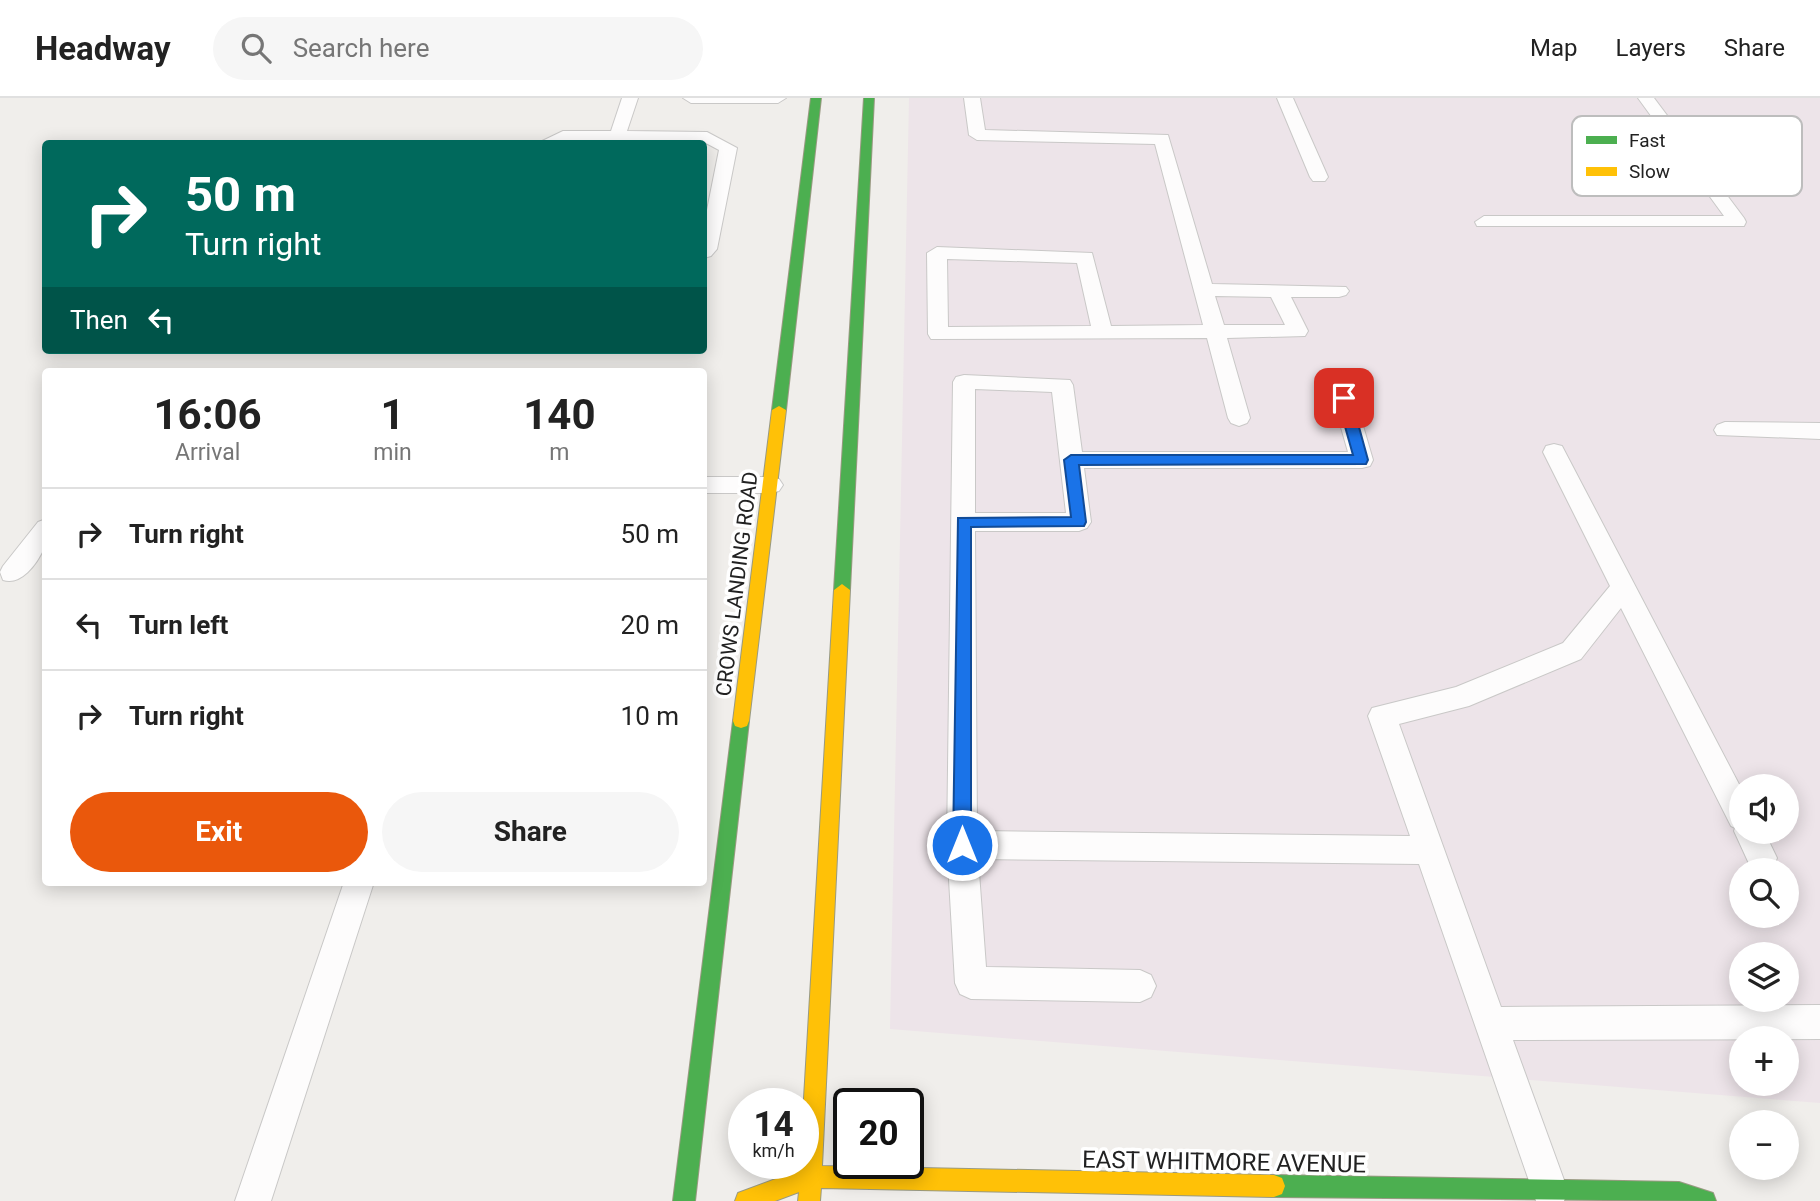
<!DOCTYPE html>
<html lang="en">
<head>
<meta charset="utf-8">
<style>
  body { margin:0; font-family:Roboto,sans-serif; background:#f6f6f6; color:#222; height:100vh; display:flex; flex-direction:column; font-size:26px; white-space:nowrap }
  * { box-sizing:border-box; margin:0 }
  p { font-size:23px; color:#767676 }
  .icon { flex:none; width:38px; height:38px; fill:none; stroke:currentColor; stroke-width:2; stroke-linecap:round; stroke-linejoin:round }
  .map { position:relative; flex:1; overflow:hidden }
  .panel { position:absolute; left:42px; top:270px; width:665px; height:518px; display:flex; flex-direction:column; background:#fff; border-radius:7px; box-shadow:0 4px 18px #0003 }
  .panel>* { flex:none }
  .top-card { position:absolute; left:42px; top:42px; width:665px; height:214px; border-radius:7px; box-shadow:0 4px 18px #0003; background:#00695c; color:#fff; overflow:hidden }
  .fabs { position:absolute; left:1729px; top:676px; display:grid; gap:14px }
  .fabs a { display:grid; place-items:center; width:70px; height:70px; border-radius:50%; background:#fff; box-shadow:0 4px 18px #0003; font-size:35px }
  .speed { position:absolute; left:728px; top:990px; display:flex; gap:14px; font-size:35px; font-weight:700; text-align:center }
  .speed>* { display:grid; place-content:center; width:91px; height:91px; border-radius:50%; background:#fff; box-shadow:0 4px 18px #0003; line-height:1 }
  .speed small { font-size:18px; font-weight:400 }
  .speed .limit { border:4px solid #111; border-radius:10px; background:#fff; color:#111 }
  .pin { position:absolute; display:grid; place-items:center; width:60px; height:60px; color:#fff; margin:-30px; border-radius:14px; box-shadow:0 4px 10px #0006 }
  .me { position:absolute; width:77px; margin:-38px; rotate:0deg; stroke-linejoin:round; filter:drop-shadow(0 0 5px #0008) }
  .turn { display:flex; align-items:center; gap:24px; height:147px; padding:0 28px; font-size:32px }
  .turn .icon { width:91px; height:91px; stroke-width:2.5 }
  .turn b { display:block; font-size:49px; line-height:60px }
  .then { display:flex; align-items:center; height:66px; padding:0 28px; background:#0003; gap:14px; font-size:26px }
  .eta { display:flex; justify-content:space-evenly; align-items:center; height:119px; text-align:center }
  .eta b { font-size:42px; font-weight:700; line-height:49px }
  .button { display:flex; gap:14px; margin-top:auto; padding:14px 28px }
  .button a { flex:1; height:80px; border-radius:42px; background:#ea580c; color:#fff; font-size:28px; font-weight:700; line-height:80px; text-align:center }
  .button a+a { background:#f6f6f6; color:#222 }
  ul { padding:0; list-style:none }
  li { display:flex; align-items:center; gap:21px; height:91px; padding:0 28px; border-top:2px solid #e0e0e0 }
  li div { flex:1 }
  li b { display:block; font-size:26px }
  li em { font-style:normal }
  header { display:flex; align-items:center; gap:42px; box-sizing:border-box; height:98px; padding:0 35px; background:#fff; border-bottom:2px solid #e0e0e0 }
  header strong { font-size:33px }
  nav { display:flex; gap:38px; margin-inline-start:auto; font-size:24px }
  .search { width:490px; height:63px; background:#f6f6f6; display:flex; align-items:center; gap:18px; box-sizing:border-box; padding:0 24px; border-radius:38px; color:#767676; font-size:26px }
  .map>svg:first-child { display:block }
</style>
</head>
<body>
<header>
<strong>Headway</strong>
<div class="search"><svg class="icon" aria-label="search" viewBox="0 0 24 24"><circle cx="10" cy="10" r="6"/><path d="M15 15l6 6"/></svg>Search here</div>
<nav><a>Map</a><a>Layers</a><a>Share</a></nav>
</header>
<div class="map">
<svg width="1820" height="1103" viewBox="0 0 1820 1103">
  <rect width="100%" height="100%" fill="#f0eeeb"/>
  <path fill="#ede4e9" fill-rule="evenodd" d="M 909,0 L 1820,0 L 1820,1005 L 890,931 ZM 1741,688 L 1787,688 L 1787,733 L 1741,733 ZM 1741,772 L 1787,772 L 1787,817 L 1741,817 ZM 1741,856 L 1787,856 L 1787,901 L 1741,901 ZM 1741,940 L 1787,940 L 1787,985 L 1741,985 Z"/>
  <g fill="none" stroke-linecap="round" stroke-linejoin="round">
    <g stroke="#c9c8c7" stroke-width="2">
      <path id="lane" d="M 622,0 L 638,0 L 627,33 L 707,34 L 737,50 L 717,151 L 711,158 L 704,160 L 704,127 L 719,52 L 704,44 L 565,43 L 536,46 L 563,33 L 611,33 Z
        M 683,0 L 786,0 L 778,5 L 691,5 Z
        M 964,0 L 980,0 L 985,32 L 1168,37 L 1212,186 L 1346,189 L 1349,193 L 1346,197 L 1339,199 L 1291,199 L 1308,233 L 1305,238 L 1227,240 L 1250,320 L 1247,325 L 1239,328 L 1231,325 L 1228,320 L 1207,240 L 931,241 L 928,236 L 927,155 L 937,149 L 1092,155 L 1111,228 L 1203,227 L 1155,46 L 977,42 L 969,37 ZM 947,161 L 1077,165 L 1091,228 L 948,229 ZM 1215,198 L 1271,199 L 1285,227 L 1224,227 Z
        M 1277,0 L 1293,0 L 1328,79 L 1325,83 L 1313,83 L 1310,79 Z
        M 1638,0 L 1654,0 L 1744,120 L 1746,124 L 1744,128 L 1477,128 L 1475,124 L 1484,118 L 1724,118 Z
        M 1338,273 L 1346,275 L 1349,280 L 1373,362 L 1370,368 L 1362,370 L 1084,370 L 1091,424 L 1087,430 L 1079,433 L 975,433 L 977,733 L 1410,738 L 1368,618 L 1372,610 L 1456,589 L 1563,545 L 1610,488 L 1543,354 L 1546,348 L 1554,346 L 1562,348 L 1741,690 L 1741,733 L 1764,733 L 1777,760 L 1773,770 L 1751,770 L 1734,733 L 1735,730 L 1731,728 L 1621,510 L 1581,561 L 1469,608 L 1399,626 L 1501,909 L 1820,907 L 1820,941 L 1513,942 L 1568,1093 L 1564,1103 L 1536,1103 L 1419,766 L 978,761 L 986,869 L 1140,872 L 1151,877 L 1156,888 L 1151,899 L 1140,904 L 971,901 L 960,896 L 955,885 L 947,747 L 953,284 L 956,279 L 964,277 L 1070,282 L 1073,287 L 1082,354 L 1348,354 L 1327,280 L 1330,275 ZM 975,291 L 1052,294 L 1066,415 L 975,415 Z
        M 1725,324 L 1820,325 L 1820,341 L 1717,337 L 1714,332 L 1717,327 Z
        M 704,379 L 771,379 L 779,381 L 783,387 L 779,393 L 771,395 L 704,395 Z
        M 46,421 C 46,429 48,442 44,450 C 37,466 21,488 3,482 L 0,474 L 3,468 L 38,424 Z
        M 344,784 L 374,784 L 271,1103 L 235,1103 Z"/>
    </g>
    <g stroke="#999a82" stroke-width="2">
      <path id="fast" d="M 811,0 L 821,0 L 786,312 L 779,316 L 772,312 Z
        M 864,0 L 874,0 L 850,492 L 842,498 L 834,492 Z
        M 741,616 L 747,618 L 749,623 L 695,1103 L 673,1103 L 733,623 L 735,618 Z
        M 1274,1077 L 1679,1084 L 1713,1095 L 1716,1103 L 1274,1099 L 1266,1096 L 1263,1088 L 1266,1080 Z"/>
    </g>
    <g stroke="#999a82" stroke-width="2">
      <path id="slow" d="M 779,308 L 786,312 L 749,623 L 747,628 L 741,630 L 735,628 L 733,623 L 772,312 Z
        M 842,486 L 850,492 L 822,1068 L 1274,1077 L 1282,1080 L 1285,1088 L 1282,1096 L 1274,1099 L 821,1090 L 820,1103 L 798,1103 L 799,1094 L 775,1103 L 735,1103 L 738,1095 L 800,1072 L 800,1066 L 803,1066 L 803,1017 L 834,492 Z"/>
    </g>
    <use href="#lane" fill="#fdfcfc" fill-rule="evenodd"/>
    <use href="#fast" fill="#4caf50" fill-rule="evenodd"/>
    <use href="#slow" fill="#ffc107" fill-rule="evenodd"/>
  </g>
  <path fill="#1a73e8" stroke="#114b97" stroke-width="2" d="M 1344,296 L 1351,300 L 1368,362 L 1366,366 L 1079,367 L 1086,424 L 1084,428 L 971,429 L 971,747 L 969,753 L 962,755 L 956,753 L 953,747 L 958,420 L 1071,419 L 1064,362 L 1071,357 L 1353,357 L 1337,300 Z"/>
  <g text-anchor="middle" stroke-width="7" stroke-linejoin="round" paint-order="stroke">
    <g font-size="21" fill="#222" stroke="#fff">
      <text transform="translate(737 486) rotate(-83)" y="7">CROWS LANDING ROAD</text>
    </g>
    <g font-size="24" fill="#222" stroke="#fff">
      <text transform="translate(1224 1064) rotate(1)" y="8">EAST WHITMORE AVENUE</text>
    </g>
  </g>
  <rect x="1572" y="18" width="230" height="80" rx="10" fill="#fff" stroke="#bdbdbd" stroke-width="2"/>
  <rect x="1586" y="38" width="31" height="8" fill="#4caf50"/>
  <rect x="1586" y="69" width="31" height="9" fill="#ffc107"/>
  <g font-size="19" fill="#222">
    <text x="1629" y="49">Fast</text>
    <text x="1629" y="80">Slow</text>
  </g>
</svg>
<div class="fabs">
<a><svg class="icon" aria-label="sound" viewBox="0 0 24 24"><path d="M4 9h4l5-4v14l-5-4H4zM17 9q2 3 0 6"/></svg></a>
<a><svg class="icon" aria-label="search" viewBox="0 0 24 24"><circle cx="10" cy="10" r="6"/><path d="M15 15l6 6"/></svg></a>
<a><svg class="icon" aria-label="layers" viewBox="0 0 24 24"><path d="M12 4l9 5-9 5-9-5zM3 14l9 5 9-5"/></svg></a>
<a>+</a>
<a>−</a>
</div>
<div class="speed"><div>14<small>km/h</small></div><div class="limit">20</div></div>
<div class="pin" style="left:1344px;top:300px;background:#d93025"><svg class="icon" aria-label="arrive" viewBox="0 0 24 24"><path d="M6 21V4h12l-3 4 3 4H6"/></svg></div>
<svg class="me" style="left:962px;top:747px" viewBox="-20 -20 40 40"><circle r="17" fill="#1a73e8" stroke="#fff" stroke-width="3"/><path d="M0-11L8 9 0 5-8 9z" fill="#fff"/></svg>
<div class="top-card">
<div class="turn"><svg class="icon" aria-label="right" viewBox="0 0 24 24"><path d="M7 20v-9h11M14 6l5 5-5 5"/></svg><div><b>50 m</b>Turn right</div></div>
<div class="then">Then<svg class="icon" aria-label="left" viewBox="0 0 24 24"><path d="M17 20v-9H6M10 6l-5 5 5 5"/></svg></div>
</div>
<section class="panel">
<div class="eta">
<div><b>16:06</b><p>Arrival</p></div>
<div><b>1</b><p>min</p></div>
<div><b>140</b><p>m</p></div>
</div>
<ul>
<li><svg class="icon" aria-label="right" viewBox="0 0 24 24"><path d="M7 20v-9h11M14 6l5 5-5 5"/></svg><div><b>Turn right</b></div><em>50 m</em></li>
<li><svg class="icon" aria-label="left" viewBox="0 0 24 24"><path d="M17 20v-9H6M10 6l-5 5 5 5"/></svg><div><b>Turn left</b></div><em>20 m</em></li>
<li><svg class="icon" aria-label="right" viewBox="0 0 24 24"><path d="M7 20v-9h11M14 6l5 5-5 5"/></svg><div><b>Turn right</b></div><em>10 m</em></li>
</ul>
<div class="button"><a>Exit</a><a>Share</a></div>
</section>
</div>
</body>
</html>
